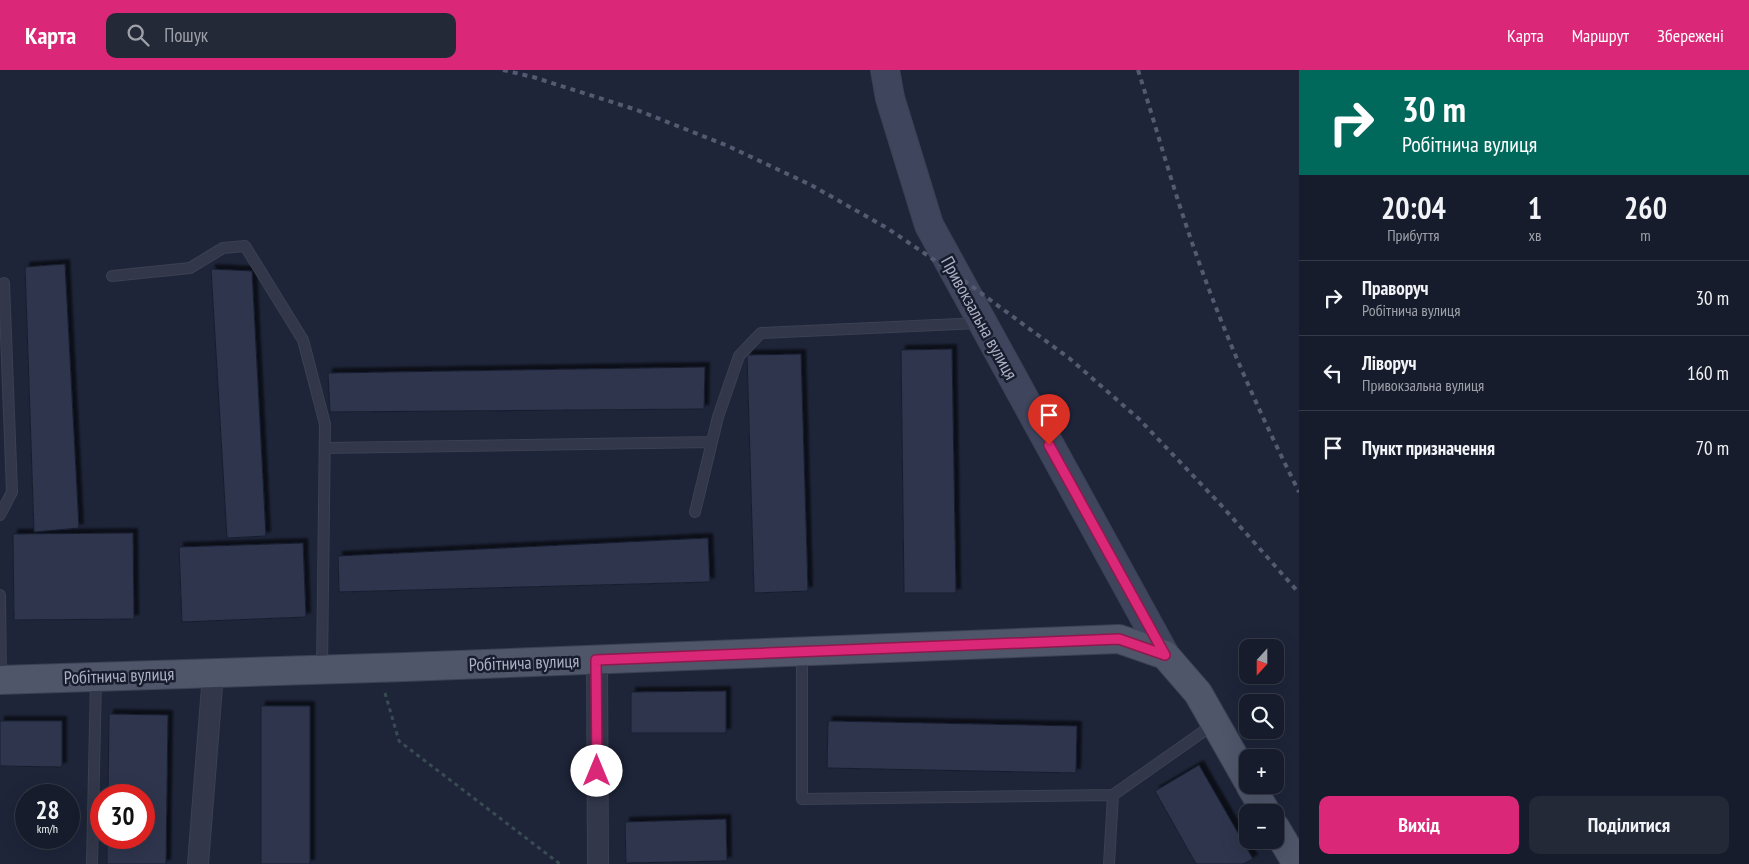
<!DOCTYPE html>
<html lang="uk">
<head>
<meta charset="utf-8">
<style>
  body { margin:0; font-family:"PT Sans Narrow",sans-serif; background:#232937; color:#f1f3f6; height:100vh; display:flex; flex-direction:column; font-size:19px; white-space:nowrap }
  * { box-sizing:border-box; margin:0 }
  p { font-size:16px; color:#9ea1a9 }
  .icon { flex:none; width:28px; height:28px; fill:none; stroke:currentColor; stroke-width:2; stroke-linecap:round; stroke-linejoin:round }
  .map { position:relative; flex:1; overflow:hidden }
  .sheet { display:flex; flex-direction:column; background:#161c2b; width:450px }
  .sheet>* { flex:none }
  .guide { background:#00695c; color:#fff; overflow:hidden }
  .needle { width:32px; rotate:201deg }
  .tools { position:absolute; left:1239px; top:569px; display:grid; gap:10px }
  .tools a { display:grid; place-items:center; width:45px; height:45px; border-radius:10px; background:#161c2b; box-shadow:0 5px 20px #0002,0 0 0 1px #353a47; font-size:25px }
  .speed { position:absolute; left:15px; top:714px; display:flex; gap:10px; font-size:25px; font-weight:700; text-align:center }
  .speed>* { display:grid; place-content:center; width:65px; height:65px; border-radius:50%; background:#161c2b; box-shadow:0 5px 20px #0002,0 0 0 1px #353a47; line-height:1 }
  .speed small { font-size:12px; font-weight:400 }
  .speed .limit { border:8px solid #d22; background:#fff; color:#111 }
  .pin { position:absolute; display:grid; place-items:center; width:42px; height:42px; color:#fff; margin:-51px -21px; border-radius:50% 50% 50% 0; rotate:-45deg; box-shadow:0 0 5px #0007 }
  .pin .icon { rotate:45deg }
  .me { position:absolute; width:55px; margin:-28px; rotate:0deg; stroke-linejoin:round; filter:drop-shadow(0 0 4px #0008) }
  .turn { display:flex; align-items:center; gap:18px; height:105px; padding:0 20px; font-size:22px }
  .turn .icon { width:65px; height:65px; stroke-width:2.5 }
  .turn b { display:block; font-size:35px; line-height:42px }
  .eta { display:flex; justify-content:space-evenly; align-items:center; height:85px; text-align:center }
  .eta b { font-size:30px; font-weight:600; line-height:35px }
  .action { display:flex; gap:10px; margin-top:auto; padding:10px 20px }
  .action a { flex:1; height:58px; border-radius:10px; background:#db2777; color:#fff; font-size:20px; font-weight:600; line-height:58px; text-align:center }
  .action a+a { background:#232937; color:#f1f3f6 }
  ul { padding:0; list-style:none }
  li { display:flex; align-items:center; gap:15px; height:75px; padding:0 20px; border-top:1px solid #353a47 }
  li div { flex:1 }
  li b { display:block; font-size:19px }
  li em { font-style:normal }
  header { display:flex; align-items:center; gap:30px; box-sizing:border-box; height:70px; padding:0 25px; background:#db2777; color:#fff }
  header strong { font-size:24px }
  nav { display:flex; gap:28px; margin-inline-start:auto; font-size:18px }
  .search { width:350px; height:45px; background:#232937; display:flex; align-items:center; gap:12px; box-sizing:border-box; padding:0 18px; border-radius:10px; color:#9ea1a9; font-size:19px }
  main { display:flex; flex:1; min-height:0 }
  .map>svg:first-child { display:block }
</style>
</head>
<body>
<header>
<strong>Карта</strong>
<div class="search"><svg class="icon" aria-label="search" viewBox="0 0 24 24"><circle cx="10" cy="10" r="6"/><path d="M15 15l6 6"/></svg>Пошук</div>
<nav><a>Карта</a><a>Маршрут</a><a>Збережені</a></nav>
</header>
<main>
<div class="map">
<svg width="1299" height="794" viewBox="0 0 1299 794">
  <defs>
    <filter id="shadow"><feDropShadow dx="4.5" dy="-4.5" stdDeviation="1" flood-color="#0009"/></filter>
  </defs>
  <rect width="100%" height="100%" fill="#1e2539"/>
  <path fill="#2d354e" stroke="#191f30" filter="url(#shadow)" d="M 65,194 L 79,458 L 34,462 L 25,197 Z
    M 211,199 L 252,201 L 266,466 L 227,468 Z
    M 952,279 L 956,523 L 904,523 L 901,280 Z
    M 801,284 L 808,521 L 754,523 L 747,285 Z
    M 705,297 L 704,339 L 330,342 L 328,303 Z
    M 133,463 L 134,549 L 14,550 L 13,464 Z
    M 708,468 L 710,512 L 339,522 L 338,486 Z
    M 303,473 L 306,547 L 182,552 L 179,477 Z
    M 726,621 L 726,663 L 631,663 L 631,622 Z
    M 261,636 L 310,636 L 310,794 L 261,794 Z
    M 109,644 L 168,645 L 166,794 L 107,794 L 107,768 L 144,768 L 144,725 L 108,725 Z
    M 0,651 L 62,651 L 62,697 L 0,696 Z
    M 828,651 L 1077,656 L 1076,703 L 827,698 Z
    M 1199,695 L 1253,789 L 1243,794 L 1196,794 L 1155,721 Z
    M 726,749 L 727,791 L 626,793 L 625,752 Z"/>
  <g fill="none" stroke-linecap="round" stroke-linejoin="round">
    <g stroke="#3b4153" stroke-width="12">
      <path id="lane" d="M 112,206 L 190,198 L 223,178 L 245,176 L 303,270 L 325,354 L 322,599
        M 325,378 L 712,372
        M 695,442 L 718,347 L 739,286 L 761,263 L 980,253
        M 0,445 L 12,422 L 4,213
        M 0,525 L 1,609
        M 802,582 L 802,729 L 1113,725 L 1214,654
        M 92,794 L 96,608
        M 1109,794 L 1113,725"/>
    </g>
    <g stroke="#3b4153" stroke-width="22">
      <path id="street" d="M 597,590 L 598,794
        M 198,794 L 213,604"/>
    </g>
    <g stroke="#3b4153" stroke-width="30">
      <path id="secondary" d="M 885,0 L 890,28 L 929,155 L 1165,585"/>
    </g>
    <g stroke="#3b4153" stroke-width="30">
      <path id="primary" d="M 0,610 L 406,597 L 1119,569 L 1165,585 L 1198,623 L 1248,711
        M 1250,715 L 1266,742
        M 1275,757 L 1297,794"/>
    </g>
    <path stroke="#394c53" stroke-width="3" stroke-dasharray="4 4" stroke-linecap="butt" d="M 385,623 L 399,671 L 560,794"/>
    <use href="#lane" stroke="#323749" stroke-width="10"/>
    <use href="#street" stroke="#323749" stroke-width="20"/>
    <use href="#secondary" stroke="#3f455d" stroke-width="28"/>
    <use href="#primary" stroke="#4f566a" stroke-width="28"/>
    <path stroke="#535a71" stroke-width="4" stroke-dasharray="5 5" stroke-linecap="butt" d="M 503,0 L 533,7 L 637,40 L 728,76 L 811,115 L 887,158 L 955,204 L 1069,288 L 1139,349 L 1221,435 L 1299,523
      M 1138,0 C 1157,60 1174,122 1195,181 C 1224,264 1260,344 1299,422"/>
  </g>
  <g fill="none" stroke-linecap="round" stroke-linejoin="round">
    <g stroke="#8e194d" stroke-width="12">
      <path id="route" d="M 597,701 L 596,590 L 1119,569 L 1165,585 L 1049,375"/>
    </g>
    <use href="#route" stroke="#db2777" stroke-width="9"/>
  </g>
  <g text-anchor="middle" stroke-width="5" stroke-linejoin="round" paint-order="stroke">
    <g font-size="18" fill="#acb1c6" stroke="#181d2e">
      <text transform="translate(979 248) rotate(61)" y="6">Привокзальна вулиця</text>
      <text transform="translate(524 593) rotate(-2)" y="6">Робітнича вулиця</text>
      <text transform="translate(119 606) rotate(-2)" y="6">Робітнича вулиця</text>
    </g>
  </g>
</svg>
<div class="tools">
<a><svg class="needle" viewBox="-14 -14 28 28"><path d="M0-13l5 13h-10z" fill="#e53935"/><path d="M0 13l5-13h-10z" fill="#9ea1a9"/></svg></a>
<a><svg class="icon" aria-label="search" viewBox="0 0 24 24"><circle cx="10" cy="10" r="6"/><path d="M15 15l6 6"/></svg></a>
<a>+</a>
<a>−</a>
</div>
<div class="speed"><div>28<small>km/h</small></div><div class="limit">30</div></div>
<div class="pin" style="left:1049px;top:375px;background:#d93025"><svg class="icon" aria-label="arrive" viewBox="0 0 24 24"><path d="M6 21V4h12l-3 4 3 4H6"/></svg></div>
<svg class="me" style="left:597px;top:701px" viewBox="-20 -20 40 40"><circle r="19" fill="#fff"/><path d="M0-13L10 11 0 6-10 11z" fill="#db2777"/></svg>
</div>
<section class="sheet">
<div class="guide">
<div class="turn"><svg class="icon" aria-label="right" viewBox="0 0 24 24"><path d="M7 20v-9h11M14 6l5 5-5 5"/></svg><div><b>30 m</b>Робітнича вулиця</div></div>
</div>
<div class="eta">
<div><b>20:04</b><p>Прибуття</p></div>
<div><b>1</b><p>хв</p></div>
<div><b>260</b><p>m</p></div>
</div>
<ul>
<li><svg class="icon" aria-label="right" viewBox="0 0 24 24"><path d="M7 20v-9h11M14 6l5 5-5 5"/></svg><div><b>Праворуч</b><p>Робітнича вулиця</p></div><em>30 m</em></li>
<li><svg class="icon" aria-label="left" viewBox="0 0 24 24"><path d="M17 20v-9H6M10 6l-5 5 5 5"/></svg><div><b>Ліворуч</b><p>Привокзальна вулиця</p></div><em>160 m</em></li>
<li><svg class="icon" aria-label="arrive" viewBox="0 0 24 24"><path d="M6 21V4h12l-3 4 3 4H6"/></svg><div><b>Пункт призначення</b></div><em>70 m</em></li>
</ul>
<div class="action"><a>Вихід</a><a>Поділитися</a></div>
</section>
</main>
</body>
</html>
